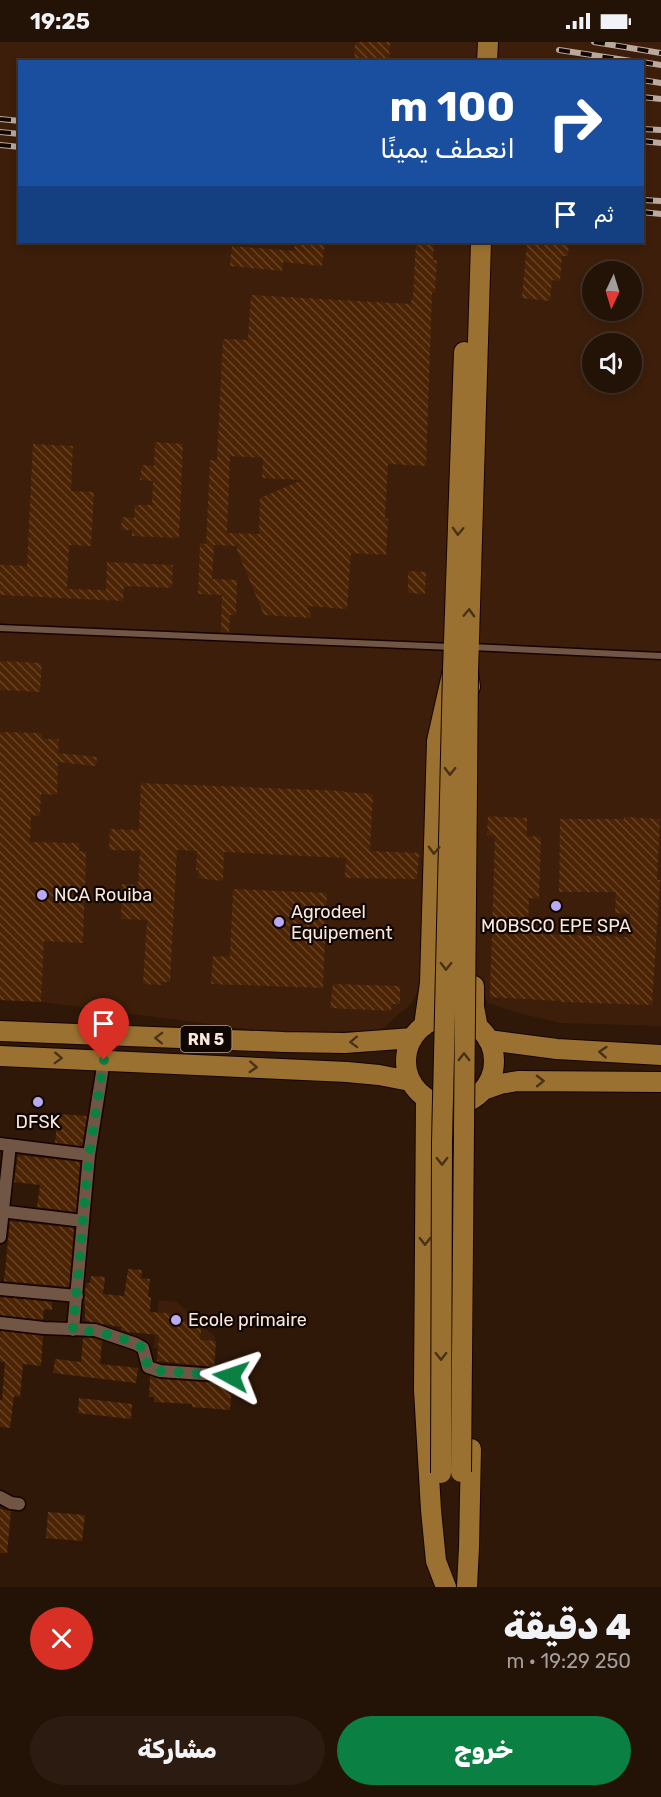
<!DOCTYPE html>
<html lang="ar">
<head>
<meta charset="utf-8">
<style>
  body { margin:0; font-family:Rubik,Cairo,sans-serif; background:#2b1b10; color:#f1f3f6; direction:rtl; height:100vh; display:flex; flex-direction:column; font-size:22px; white-space:nowrap }
  * { box-sizing:border-box; margin:0 }
  p { font-size:20px; color:#a39e9b }
  .icon { flex:none; width:33px; height:33px; fill:none; stroke:currentColor; stroke-width:2; stroke-linecap:round; stroke-linejoin:round }
  .map { position:relative; height:1545px; overflow:hidden; direction:ltr }
  .drawer { display:flex; flex-direction:column; background:#231206; flex:1 }
  .drawer>* { flex:none }
  .banner { position:absolute; left:18px; top:18px; width:626px; height:183px; border-radius:0px; box-shadow:0 3px 9px #0003,0 0 0 2px #403228; direction:rtl; background:#1a4fa0; color:#fff; overflow:hidden }
  .needle { width:39px; rotate:184deg }
  .buttons { position:absolute; left:582px; top:219px; display:grid; gap:12px }
  .buttons a { display:grid; place-items:center; width:60px; height:60px; border-radius:50%; background:#231206; box-shadow:0 3px 9px #0003,0 0 0 2px #403228; font-size:30px }
  .pin { position:absolute; display:grid; place-items:center; width:51px; height:51px; color:#fff; margin:-62px -26px; border-radius:50% 50% 50% 0; rotate:-45deg; box-shadow:0 0 6px #0007 }
  .pin .icon { rotate:45deg }
  .me { position:absolute; width:66px; margin:-33px; rotate:275deg; stroke-linejoin:round; filter:drop-shadow(0 0 4px #0008) }
  .turn { display:flex; align-items:center; gap:21px; height:126px; padding:0 30px; font-size:27px }
  .turn .icon { width:78px; height:78px; stroke-width:2.5 }
  .turn b { display:block; font-size:42px; line-height:51px }
  .then { display:flex; align-items:center; height:57px; padding:0 30px; background:#0003; gap:12px; font-size:22px }
  .round { display:grid; place-items:center; flex:none; width:63px; height:63px; border-radius:32px; background:#2b1b10 }
  .overview { display:flex; align-items:center; justify-content:space-between; height:102px; padding:0 30px }
  h1 { font-size:36px; font-weight:800; line-height:45px }
  .cta { display:flex; gap:12px; margin-top:auto; padding:12px 30px }
  .cta a { flex:1; height:69px; border-radius:36px; background:#0b8043; color:#fff; font-size:24px; font-weight:800; line-height:69px; text-align:center }
  .cta a+a { background:#2b1b10; color:#f1f3f6 }
  .status { display:flex; justify-content:space-between; align-items:center; height:42px; padding:0 30px; background:#231206; direction:ltr }
  .status svg { height:16px; fill:currentColor }
  .map>svg:first-child { display:block }
</style>
</head>
<body>
<div class="status"><b>19:25</b><svg viewBox="0 0 49 12"><path d="M0 12V9h3v3zM5 12V6h3v6zM10 12V3h3v9zM15 12V0h3v12zM26 1h20v11H26zM47 4h2v5h-2z"/></svg></div>
<div class="map">
<svg width="661" height="1545" viewBox="0 0 661 1545">
  <defs>
    <pattern id="building-back-hatch" width="6" height="6" patternUnits="userSpaceOnUse" patternTransform="scale(1.5)"><rect width="6" height="6" fill="#4c2303"/><path d="M-1 5l2 2M0 0l6 6M5-1l2 2" fill="none" stroke="#674327"/></pattern>
  </defs>
  <rect width="100%" height="100%" fill="#2f1808"/>
  <path fill="#3c1e0a" fill-rule="evenodd" d="M 0,0 L 661,0 L 661,984 L 561,981 L 518,971 L 488,961 L 482,948 L 482,936 L 427,933 L 411,962 L 381,988 L 285,992 L 41,960 L 0,958 ZM 20,20 L 642,20 L 642,200 L 20,200 ZM 592,230 L 632,230 L 632,268 L 592,268 ZM 592,302 L 632,302 L 632,340 L 592,340 Z
    M 159,1258 L 177,1260 L 215,1295 L 213,1313 L 153,1306 Z"/>
  <path fill="url(#building-back-hatch)" fill-rule="evenodd" d="M 355,0 L 390,0 L 389,20 L 354,20 Z
    M 295,200 L 325,200 L 322,224 L 283,220 L 282,229 L 230,224 L 232,204 L 294,209 Z
    M 416,200 L 434,200 L 433,218 L 437,218 L 435,251 L 432,251 L 426,424 L 388,422 L 385,476 L 388,477 L 386,513 L 351,511 L 347,567 L 307,564 L 312,576 L 264,573 L 237,508 L 237,504 L 214,503 L 212,537 L 237,538 L 236,573 L 230,573 L 229,590 L 221,590 L 222,553 L 198,552 L 200,501 L 206,502 L 210,418 L 217,419 L 223,297 L 248,298 L 251,253 L 410,262 L 413,255 ZM 230,414 L 263,416 L 262,436 L 302,438 L 260,456 L 259,492 L 227,491 Z
    M 527,200 L 569,200 L 568,214 L 562,214 L 560,239 L 552,238 L 550,259 L 522,256 Z
    M 155,400 L 183,402 L 179,496 L 132,494 L 132,488 L 121,488 L 122,475 L 134,476 L 135,463 L 152,463 L 153,439 L 140,438 L 142,423 L 154,424 Z
    M 33,402 L 73,404 L 71,449 L 94,450 L 91,504 L 69,503 L 67,547 L 106,548 L 107,520 L 173,523 L 172,546 L 124,544 L 123,559 L 0,553 L 0,523 L 27,524 Z
    M 408,529 L 426,530 L 425,552 L 408,551 Z
    M 0,619 L 42,621 L 40,650 L 0,648 Z
    M 0,690 L 42,691 L 42,697 L 59,697 L 58,711 L 97,715 L 96,724 L 58,720 L 57,753 L 41,752 L 40,774 L 31,773 L 30,800 L 80,801 L 79,809 L 86,810 L 83,901 L 44,899 L 41,960 L 0,958 Z
    M 141,741 L 344,749 L 344,750 L 373,752 L 370,809 L 419,811 L 417,837 L 345,836 L 346,816 L 224,810 L 223,839 L 198,836 L 199,828 L 196,828 L 197,809 L 177,808 L 170,940 L 161,940 L 161,943 L 143,942 L 147,878 L 121,877 L 122,842 L 138,843 L 140,809 L 109,808 L 110,787 L 139,788 Z
    M 488,774 L 527,776 L 527,794 L 541,795 L 539,857 L 529,856 L 528,883 L 537,884 L 537,892 L 628,895 L 630,872 L 615,871 L 616,850 L 559,850 L 560,777 L 624,777 L 624,775 L 660,777 L 657,838 L 660,838 L 652,963 L 560,960 L 560,959 L 490,955 L 495,794 L 487,793 Z
    M 233,847 L 327,851 L 323,946 L 211,942 L 213,914 L 230,915 Z
    M 333,942 L 400,944 L 400,962 L 392,962 L 391,969 L 330,966 Z
    M 58,1072 L 87,1074 L 82,1104 L 55,1101 Z
    M 18,1113 L 80,1120 L 76,1170 L 37,1165 L 40,1143 L 14,1140 Z
    M 10,1179 L 74,1186 L 69,1245 L 4,1239 Z
    M 128,1227 L 142,1228 L 141,1236 L 150,1237 L 148,1255 L 151,1255 L 150,1270 L 179,1272 L 178,1278 L 202,1281 L 200,1298 L 216,1299 L 214,1325 L 157,1319 L 159,1293 L 127,1290 L 121,1288 L 121,1285 L 85,1279 L 85,1262 L 84,1262 L 86,1241 L 90,1241 L 91,1234 L 105,1235 L 103,1252 L 124,1254 Z
    M 0,1255 L 52,1260 L 52,1268 L 44,1267 L 43,1278 L 0,1273 Z
    M 0,1289 L 43,1294 L 41,1324 L 23,1322 L 20,1355 L 14,1354 L 10,1386 L 0,1385 L 0,1358 L 2,1358 L 5,1320 L 0,1320 Z
    M 83,1296 L 93,1296 L 102,1299 L 100,1322 L 138,1326 L 136,1341 L 53,1331 L 55,1317 L 81,1320 Z
    M 150,1334 L 159,1337 L 232,1342 L 230,1368 L 192,1365 L 192,1362 L 154,1360 L 154,1355 L 149,1355 Z
    M 79,1356 L 132,1362 L 131,1377 L 78,1371 Z
    M 0,1467 L 11,1469 L 7,1511 L 0,1511 Z
    M 48,1470 L 85,1473 L 82,1499 L 46,1496 Z"/>
  <g fill="none" stroke-linecap="round" stroke-linejoin="round">
    <g stroke="#160300" stroke-width="9">
      <path id="service" d="M 0,586 L 452,605
        M 471,605 L 661,614"/>
    </g>
    <g stroke="#160300" stroke-width="15">
      <path id="minor" d="M 0,1102 L 89,1113
        M 0,1169 L 83,1179
        M 0,1195 L 10,1103
        M 0,1247 L 77,1254
        M 0,1281 L 44,1286 L 95,1288 L 136,1302 L 143,1306 L 148,1325 L 160,1329 L 231,1334
        M 73,1288 L 89,1113 L 104,1018
        M 0,1455 L 11,1461 L 19,1462"/>
    </g>
    <g stroke="#160300" stroke-width="22">
      <path id="trunk" d="M 487,20 L 488,0
        M 470,645 L 468,630 L 481,200
        M 474,944 L 474,965 L 478,986
        M406 1019a44 44 0 1 1 88 0a44 44 0 1 1-88 0Z
        M 424,984 L 430,941 L 437,699 L 453,628 L 464,310
        M 0,989 L 284,1000 L 345,1001 L 413,996
        M 488,998 L 557,1007 L 661,1013
        M 0,1014 L 347,1030 L 379,1033 L 410,1039
        M 483,1048 L 500,1042 L 518,1039 L 661,1040
        M 426,1056 L 424,1348 L 431,1468 L 436,1519 L 446,1545
        M 467,1545 L 469,1505 L 471,1407"/>
    </g>
    <use href="#service" stroke="#725645" stroke-width="6"/>
    <use href="#minor" stroke="#725645" stroke-width="12"/>
    <use href="#trunk" stroke="#9b7131" stroke-width="20"/>
    <g stroke="#bca99e" stroke-width="6">
      <path id="rail" d="M 594,0 L 661,11
        M 559,8 L 638,20
        M 557,19 L 560,20
        M 642,20 L 661,23
        M 642,38 L 661,41
        M 642,55 L 661,57
        M 0,77 L 20,79
        M 642,87 L 661,88
        M 0,90 L 20,92
        M 642,99 L 661,101
        M 0,103 L 20,105
        M 642,158 L 661,159
        M 642,170 L 661,172"/>
    </g>
    <use href="#rail" stroke="#100602" stroke-width="4" stroke-dasharray="11" stroke-linecap="butt"/>
    <g stroke="#160300" stroke-width="22" stroke-linecap="butt">
      <path id="trunk-bridge" d="M 461,1430 L 468,630
        M 441,1431 L 442,1099 L 453,628"/>
    </g>
    <use href="#trunk-bridge" stroke="#9b7131" stroke-width="20"/>
  </g>
  <defs><path id="oneway-chevron" d="M-2-3.5L2.5 0L-2 3.5" fill="none" stroke-width="1.6" stroke-linecap="round" stroke-linejoin="round" transform="scale(1.5)"/></defs>
  <g stroke="#483115">
    <use href="#oneway-chevron" transform="translate(458 489) rotate(92)"/>
    <use href="#oneway-chevron" transform="translate(469 571) rotate(-88)"/>
    <use href="#oneway-chevron" transform="translate(450 729) rotate(91)"/>
    <use href="#oneway-chevron" transform="translate(434 808) rotate(92)"/>
    <use href="#oneway-chevron" transform="translate(446 924) rotate(91)"/>
    <use href="#oneway-chevron" transform="translate(159 996) rotate(-178)"/>
    <use href="#oneway-chevron" transform="translate(354 1000) rotate(178)"/>
    <use href="#oneway-chevron" transform="translate(603 1010) rotate(-176)"/>
    <use href="#oneway-chevron" transform="translate(464 1015) rotate(-90)"/>
    <use href="#oneway-chevron" transform="translate(58 1016) rotate(2)"/>
    <use href="#oneway-chevron" transform="translate(253 1025) rotate(3)"/>
    <use href="#oneway-chevron" transform="translate(540 1039) rotate(-1)"/>
    <use href="#oneway-chevron" transform="translate(442 1119) rotate(90)"/>
    <use href="#oneway-chevron" transform="translate(425 1199) rotate(90)"/>
    <use href="#oneway-chevron" transform="translate(441 1314) rotate(90)"/>
  </g>
  <g fill="none" stroke-linecap="round" stroke-linejoin="round">
    <path stroke="#0b8043" stroke-width="10" stroke-dasharray="0 18" d="M 104,1018 L 89,1113 L 73,1288 C 96,1289 123,1294 143,1306 L 148,1325 L 160,1329 L 231,1334"/>
  </g>
  <g fill="#baaaf6" stroke="#100602" stroke-width="2">
    <circle cx="42" cy="853" r="6"/>
    <circle cx="556" cy="864" r="6"/>
    <circle cx="279" cy="880" r="6"/>
    <circle cx="38" cy="1060" r="6"/>
    <circle cx="176" cy="1278" r="6"/>
  </g>
  <g text-anchor="middle" stroke-width="4.5" stroke-linejoin="round" paint-order="stroke">
    <rect fill="#100602" stroke="#b3a49c" stroke-width="1.5" x="180.5" y="984" width="51" height="26" rx="4.5"/>
    <g font-size="16" font-weight="bold" fill="#f9e8de">
      <text x="206" y="1003">RN 5</text>
    </g>
    <g font-size="18" fill="#f9e8de" stroke="#100602" text-anchor="start">
      <text x="54" y="859">NCA Rouiba</text>
      <text x="291" y="876">Agrodeel<tspan x="291" dy="21">Equipement</tspan></text>
      <text x="556" y="890" text-anchor="middle">MOBSCO EPE SPA</text>
      <text x="38" y="1086" text-anchor="middle">DFSK</text>
      <text x="188" y="1284">Ecole primaire</text>
    </g>
  </g>
</svg>
<div class="buttons">
<a><svg class="needle" viewBox="-14 -14 28 28"><path d="M0-13l5 13h-10z" fill="#e53935"/><path d="M0 13l5-13h-10z" fill="#a39e9b"/></svg></a>
<a><svg class="icon" aria-label="sound" viewBox="0 0 24 24"><path d="M4 9h4l5-4v14l-5-4H4zM17 9q2 3 0 6"/></svg></a>
</div>
<div class="pin" style="left:104px;top:1018px;background:#d93025"><svg class="icon" aria-label="arrive" viewBox="0 0 24 24"><path d="M6 21V4h12l-3 4 3 4H6"/></svg></div>
<svg class="me" style="left:231px;top:1334px" viewBox="-20 -20 40 40"><path d="M0-17L14 15 0 8-14 15z" fill="#0b8043" stroke="#fff" stroke-width="4"/></svg>
<div class="banner">
<div class="turn"><svg class="icon" aria-label="right" viewBox="0 0 24 24"><path d="M7 20v-9h11M14 6l5 5-5 5"/></svg><div><b>100 m</b>انعطف يمينًا</div></div>
<div class="then">ثم<svg class="icon" aria-label="arrive" viewBox="0 0 24 24"><path d="M6 21V4h12l-3 4 3 4H6"/></svg></div>
</div>
</div>
<section class="drawer">
<div class="overview"><div><h1>4 دقيقة</h1><p>250 m · 19:29</p></div><a class="round" style="background:#d93025;color:#fff"><svg class="icon" aria-label="close" viewBox="0 0 24 24"><path d="M6 6l12 12M18 6L6 18"/></svg></a></div>
<div class="cta"><a>خروج</a><a>مشاركة</a></div>
</section>
</body>
</html>
